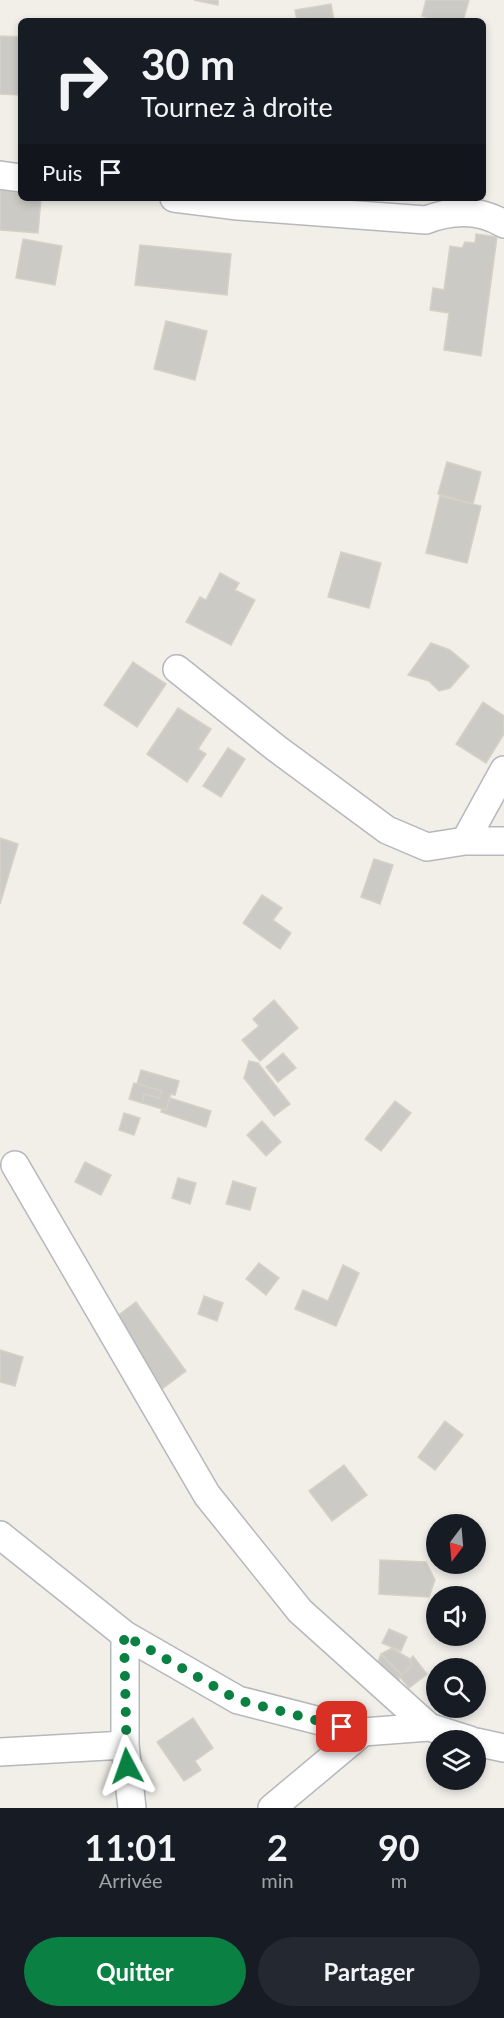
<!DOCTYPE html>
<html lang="fr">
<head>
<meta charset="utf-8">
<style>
  body { margin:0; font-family:Lato,sans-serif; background:#242831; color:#f1f3f6; height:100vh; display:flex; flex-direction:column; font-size:22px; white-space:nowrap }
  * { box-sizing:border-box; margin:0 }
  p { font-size:20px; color:#9ea1a6 }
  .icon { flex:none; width:33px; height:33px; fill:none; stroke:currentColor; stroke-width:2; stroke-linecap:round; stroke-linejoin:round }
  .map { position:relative; height:1808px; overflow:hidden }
  .sheet { display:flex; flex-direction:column; background:#171b24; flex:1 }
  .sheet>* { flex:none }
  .hud { position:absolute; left:18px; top:18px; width:468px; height:183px; border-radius:9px; box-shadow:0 3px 9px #0003; background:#171b24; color:#f1f3f6; overflow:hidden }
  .needle { width:39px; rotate:196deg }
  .buttons { position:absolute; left:426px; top:1514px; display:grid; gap:12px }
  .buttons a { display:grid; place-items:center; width:60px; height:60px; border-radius:50%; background:#171b24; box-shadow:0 3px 9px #0003; font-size:30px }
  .pin { position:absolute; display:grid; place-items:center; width:51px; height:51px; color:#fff; margin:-26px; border-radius:12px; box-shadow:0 3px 9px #0006 }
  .me { position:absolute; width:66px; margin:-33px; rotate:356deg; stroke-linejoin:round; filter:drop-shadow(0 0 4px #0008) }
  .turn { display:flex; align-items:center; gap:21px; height:126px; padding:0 24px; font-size:27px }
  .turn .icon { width:78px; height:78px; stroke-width:2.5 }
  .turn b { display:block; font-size:42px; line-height:51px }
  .then { display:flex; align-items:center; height:57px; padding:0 24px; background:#0003; gap:12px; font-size:22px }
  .eta { display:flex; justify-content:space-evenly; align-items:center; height:102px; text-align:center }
  .eta b { font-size:36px; font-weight:700; line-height:42px }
  .cta { display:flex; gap:12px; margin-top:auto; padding:12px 24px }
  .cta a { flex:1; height:69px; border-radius:36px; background:#0b8043; color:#fff; font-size:24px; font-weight:700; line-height:69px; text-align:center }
  .cta a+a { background:#242831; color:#f1f3f6 }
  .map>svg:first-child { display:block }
</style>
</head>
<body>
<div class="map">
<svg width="504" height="1808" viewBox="0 0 504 1808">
  <rect width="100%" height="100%" fill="#f1efe8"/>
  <path fill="#cccac5" stroke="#d6d1c6" stroke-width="1.5" d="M 194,0 L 218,0 L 218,5 Z
    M 426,0 L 469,0 L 463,21 L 439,21 L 422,16 Z
    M 331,4 L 334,21 L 297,21 L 295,10 Z
    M 0,36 L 21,37 L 21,95 L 0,94 Z
    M 0,186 L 21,188 L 21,198 L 41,198 L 38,233 L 0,230 Z
    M 476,234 L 497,237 L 481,356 L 444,350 L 449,313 L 430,310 L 433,288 L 444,290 L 450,246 L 462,248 L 465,242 L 475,243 Z
    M 23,239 L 62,246 L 55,285 L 16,278 Z
    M 140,245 L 231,254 L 227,295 L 135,285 Z
    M 166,321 L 207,331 L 195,380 L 154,369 Z
    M 447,462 L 481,472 L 473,504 L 438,494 Z
    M 440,496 L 481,506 L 467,563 L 426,553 Z
    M 341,552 L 381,563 L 369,608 L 328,597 Z
    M 220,573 L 239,583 L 235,590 L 255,600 L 231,645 L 186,622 L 200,597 L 206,600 Z
    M 431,643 L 450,650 L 469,666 L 450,688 L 439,691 L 429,681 L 408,675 Z
    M 133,662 L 166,684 L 137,727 L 104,705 Z
    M 483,702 L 504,716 L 504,734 L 486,763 L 456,744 Z
    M 178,708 L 211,729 L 198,749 L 206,754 L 187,782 L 147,754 Z
    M 228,748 L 245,759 L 221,797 L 203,786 Z
    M 0,838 L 18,844 L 0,904 Z
    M 374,859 L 393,865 L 380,904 L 361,897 Z
    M 262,895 L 282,908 L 273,920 L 291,933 L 280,949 L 243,923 Z
    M 274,1000 L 298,1028 L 260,1061 L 242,1040 L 259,1026 L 253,1019 Z
    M 283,1053 L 296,1068 L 278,1082 L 266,1067 Z
    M 249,1061 L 258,1063 L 290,1104 L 274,1116 L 244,1078 Z
    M 141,1070 L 179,1081 L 175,1095 L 171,1094 L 166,1110 L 142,1103 L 144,1094 L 159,1098 L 162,1091 L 137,1084 Z
    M 134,1083 L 162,1091 L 159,1098 L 144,1094 L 142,1103 L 129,1099 Z
    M 170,1098 L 211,1111 L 206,1127 L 161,1112 L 162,1109 L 166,1110 Z
    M 395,1101 L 411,1113 L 381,1151 L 365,1139 Z
    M 124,1113 L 140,1118 L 134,1135 L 119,1130 Z
    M 262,1121 L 281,1142 L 266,1156 L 247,1135 Z
    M 85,1162 L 111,1175 L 101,1195 L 75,1182 Z
    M 178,1178 L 196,1183 L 190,1204 L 172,1198 Z
    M 233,1181 L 256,1188 L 250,1210 L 226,1204 Z
    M 259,1263 L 279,1278 L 266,1295 L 246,1279 Z
    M 343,1265 L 359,1273 L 336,1326 L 295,1309 L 303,1290 L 328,1301 Z
    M 204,1296 L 223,1303 L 217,1321 L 198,1314 Z
    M 136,1302 L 186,1371 L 162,1389 L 112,1320 Z
    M 0,1350 L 23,1357 L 15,1386 L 0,1382 Z
    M 445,1421 L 463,1435 L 435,1470 L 418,1457 Z
    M 344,1465 L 367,1495 L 332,1521 L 309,1491 Z
    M 380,1560 L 426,1562 L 435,1580 L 429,1597 L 379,1594 Z
    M 389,1629 L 407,1637 L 401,1651 L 382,1643 Z
    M 392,1648 L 410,1659 L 412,1665 L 402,1675 L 381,1654 Z
    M 381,1654 L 402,1675 L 412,1665 L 410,1659 L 413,1656 L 427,1674 L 409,1688 L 400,1677 L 397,1684 L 373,1674 Z
    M 193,1718 L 213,1748 L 195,1761 L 201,1770 L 184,1781 L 157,1742 Z"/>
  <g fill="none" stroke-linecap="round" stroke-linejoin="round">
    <g stroke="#b5b8bc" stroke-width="30">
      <path id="minor" d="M 0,175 L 21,178
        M 174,198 L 238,206 L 426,220 C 452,210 479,209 504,224
        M 177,669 L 276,748 L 387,830 L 427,847 L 465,841 L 504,841
        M 465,841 L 504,770
        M 15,1165 L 207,1495 L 300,1611 L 429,1727
        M 0,1535 L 125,1635 L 238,1700 L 363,1732 L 429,1727 L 470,1740
        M 125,1635 L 125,1745 L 132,1808
        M 476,1742 L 504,1748
        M 0,1752 L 125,1745
        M 272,1808 L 363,1732"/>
    </g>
    <use href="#minor" stroke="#fff" stroke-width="27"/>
  </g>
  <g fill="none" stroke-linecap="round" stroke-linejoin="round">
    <path stroke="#0b8043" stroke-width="10" stroke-dasharray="0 18" d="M 127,1766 L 124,1635 L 238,1700 L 342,1727"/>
  </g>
</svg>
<div class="buttons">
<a><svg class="needle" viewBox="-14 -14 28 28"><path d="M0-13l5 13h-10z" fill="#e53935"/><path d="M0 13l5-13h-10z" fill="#9ea1a6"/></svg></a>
<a><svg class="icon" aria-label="sound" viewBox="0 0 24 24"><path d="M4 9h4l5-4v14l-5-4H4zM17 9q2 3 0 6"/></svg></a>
<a><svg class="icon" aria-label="search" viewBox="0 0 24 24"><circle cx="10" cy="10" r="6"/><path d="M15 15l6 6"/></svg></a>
<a><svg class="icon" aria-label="layers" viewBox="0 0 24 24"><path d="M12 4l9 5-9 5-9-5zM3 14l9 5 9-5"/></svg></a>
</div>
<div class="pin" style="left:342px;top:1727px;background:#d93025"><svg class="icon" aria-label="arrive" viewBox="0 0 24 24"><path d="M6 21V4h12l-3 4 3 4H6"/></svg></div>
<svg class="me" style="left:127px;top:1766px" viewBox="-20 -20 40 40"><path d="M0-17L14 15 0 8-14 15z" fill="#0b8043" stroke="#fff" stroke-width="4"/></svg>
<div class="hud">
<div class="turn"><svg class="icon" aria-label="right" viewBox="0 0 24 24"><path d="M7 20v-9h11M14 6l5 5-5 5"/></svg><div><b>30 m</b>Tournez à droite</div></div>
<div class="then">Puis<svg class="icon" aria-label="arrive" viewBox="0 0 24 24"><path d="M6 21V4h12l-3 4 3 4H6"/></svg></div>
</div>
</div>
<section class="sheet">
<div class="eta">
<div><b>11:01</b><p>Arrivée</p></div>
<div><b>2</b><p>min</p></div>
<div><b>90</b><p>m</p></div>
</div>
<div class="cta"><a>Quitter</a><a>Partager</a></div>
</section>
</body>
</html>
